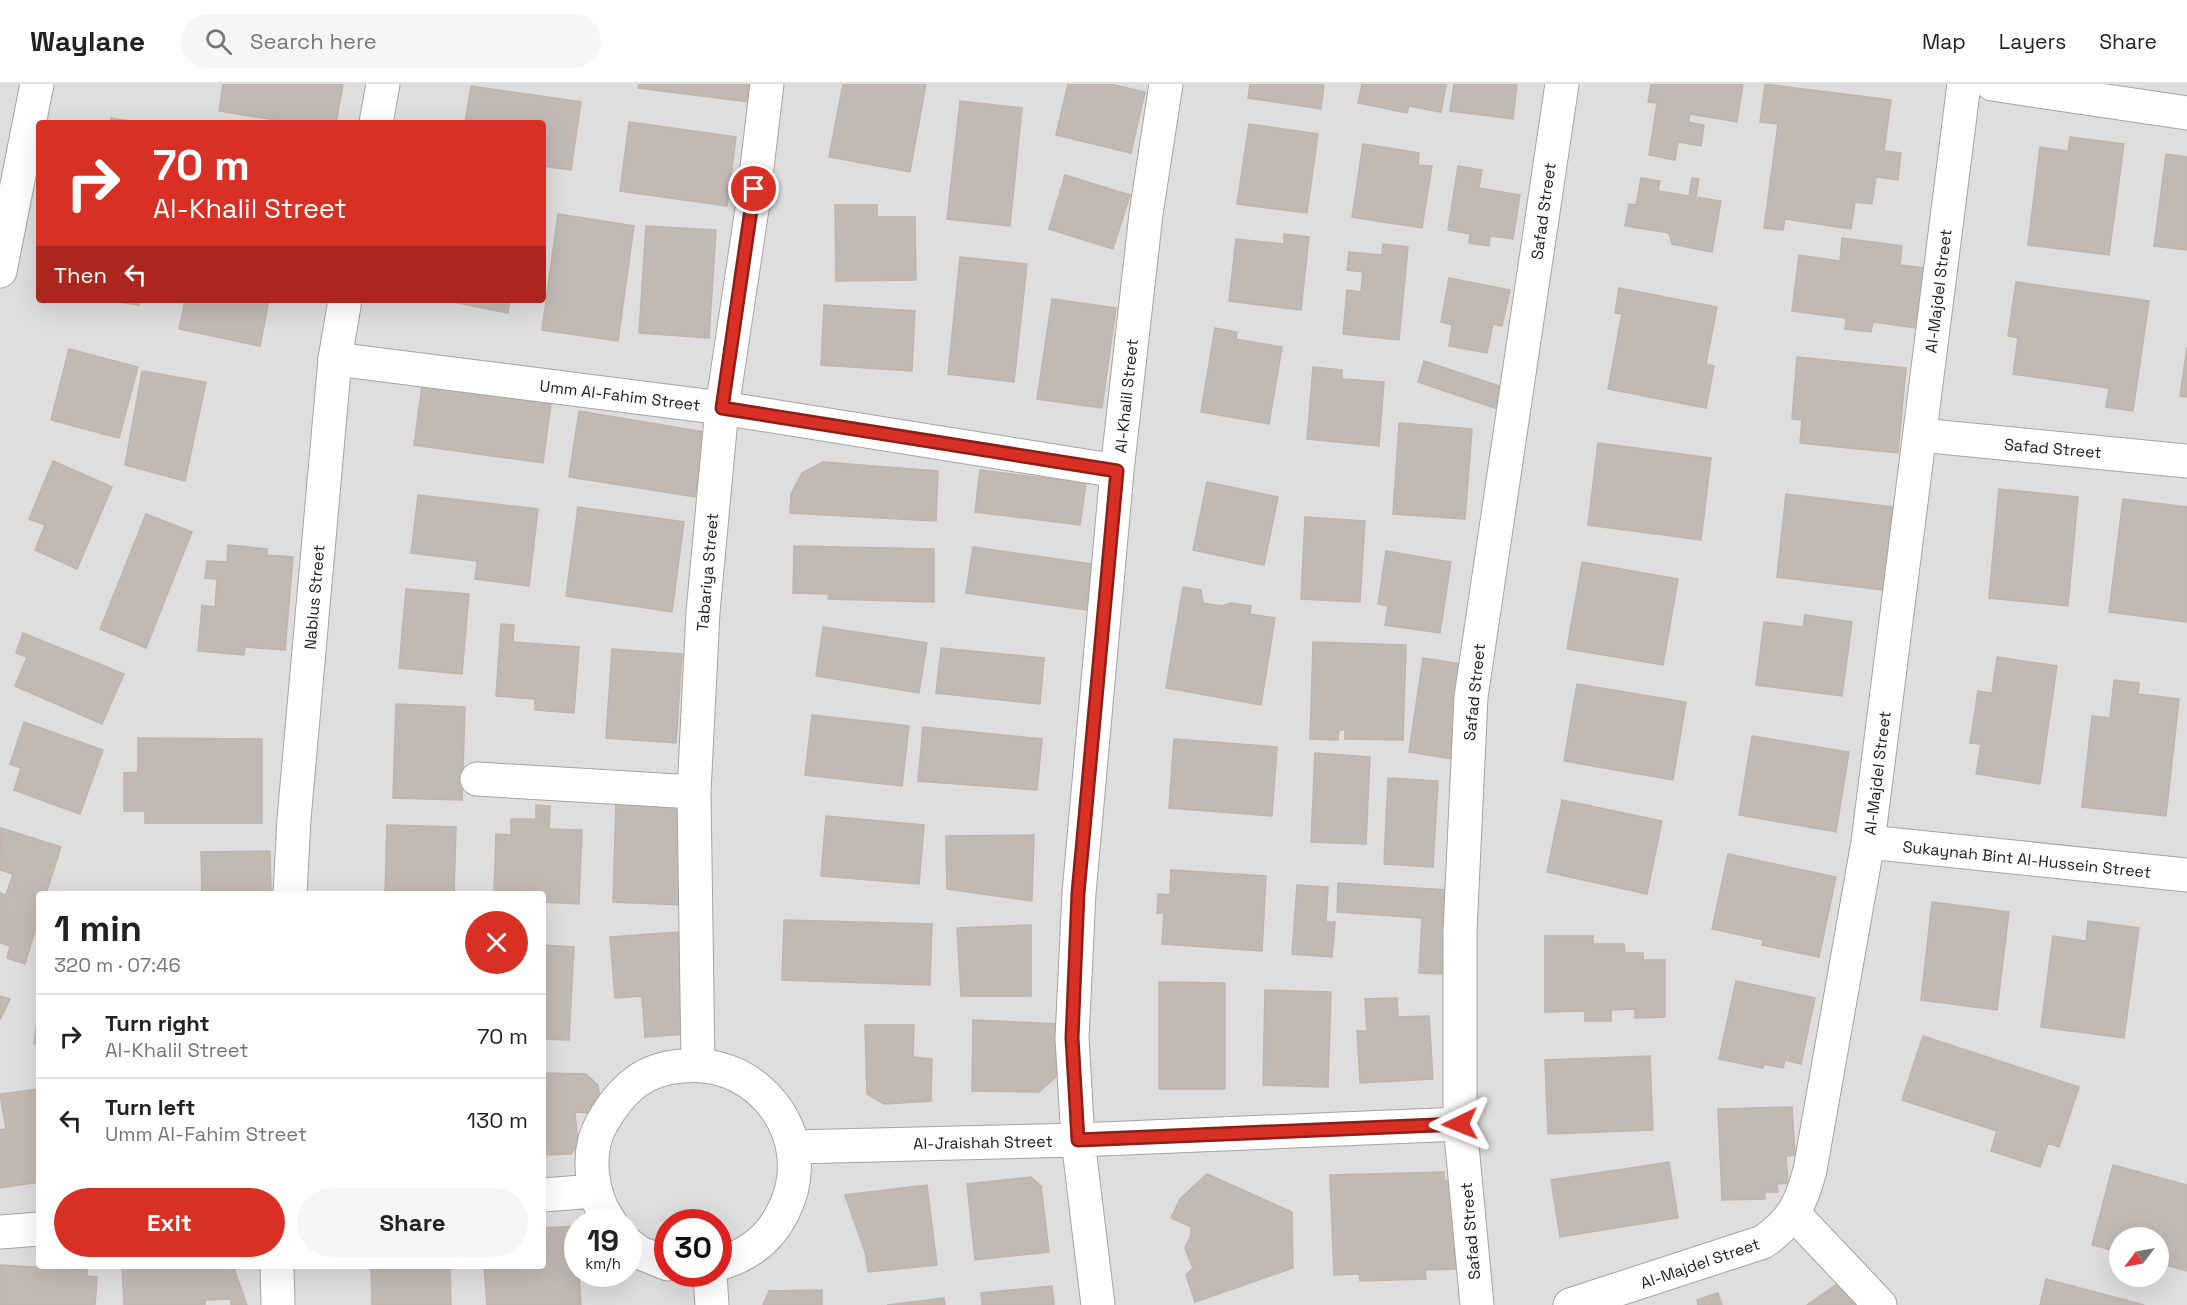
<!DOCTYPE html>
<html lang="en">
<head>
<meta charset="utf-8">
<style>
  body { margin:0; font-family:"Space Grotesk",sans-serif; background:#f6f6f6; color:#222; height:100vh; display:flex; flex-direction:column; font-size:22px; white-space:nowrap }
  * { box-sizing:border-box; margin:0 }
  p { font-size:20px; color:#767676 }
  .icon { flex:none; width:33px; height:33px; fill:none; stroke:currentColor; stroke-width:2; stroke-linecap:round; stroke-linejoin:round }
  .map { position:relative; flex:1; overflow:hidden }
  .drawer { position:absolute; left:36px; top:807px; width:510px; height:378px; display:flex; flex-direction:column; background:#fff; border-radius:6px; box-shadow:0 6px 24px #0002 }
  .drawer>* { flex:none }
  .banner { position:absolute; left:36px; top:36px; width:510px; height:183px; border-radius:6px; box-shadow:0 6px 24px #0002; background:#d93025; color:#fff; overflow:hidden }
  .needle { width:39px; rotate:238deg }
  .tools { position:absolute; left:2109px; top:1143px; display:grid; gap:12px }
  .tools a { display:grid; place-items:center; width:60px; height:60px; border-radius:50%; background:#fff; box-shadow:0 6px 24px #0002; font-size:30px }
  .speed { position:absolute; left:564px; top:1125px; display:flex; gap:12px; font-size:30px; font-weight:700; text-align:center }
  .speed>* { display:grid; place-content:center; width:78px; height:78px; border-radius:50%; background:#fff; box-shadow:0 6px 24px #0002; line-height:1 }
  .speed small { font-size:15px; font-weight:400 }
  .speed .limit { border:9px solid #d22; background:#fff; color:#111 }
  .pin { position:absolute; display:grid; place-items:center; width:51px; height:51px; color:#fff; margin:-26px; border:3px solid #fff; border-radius:50%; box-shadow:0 2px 6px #0007 }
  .me { position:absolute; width:66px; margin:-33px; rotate:268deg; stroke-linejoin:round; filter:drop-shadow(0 0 4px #0008) }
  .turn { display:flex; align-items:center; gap:21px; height:126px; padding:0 18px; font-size:27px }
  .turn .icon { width:78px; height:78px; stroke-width:2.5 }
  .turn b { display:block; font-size:42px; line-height:51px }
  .then { display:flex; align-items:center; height:57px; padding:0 18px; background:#0003; gap:12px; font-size:22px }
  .round { display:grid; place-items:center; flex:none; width:63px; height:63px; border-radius:32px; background:#f6f6f6 }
  .headline { display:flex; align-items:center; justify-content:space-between; height:102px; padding:0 18px }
  h1 { font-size:36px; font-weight:700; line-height:45px }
  .action { display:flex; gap:12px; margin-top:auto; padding:12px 18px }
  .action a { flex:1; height:69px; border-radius:36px; background:#d93025; color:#fff; font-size:24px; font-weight:700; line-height:69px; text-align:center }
  .action a+a { background:#f6f6f6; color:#222 }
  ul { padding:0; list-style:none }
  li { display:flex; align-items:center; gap:18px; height:84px; padding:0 18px; border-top:2px solid #e0e0e0 }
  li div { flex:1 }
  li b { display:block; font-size:22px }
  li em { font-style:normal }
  header { display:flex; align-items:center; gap:36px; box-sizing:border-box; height:84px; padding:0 30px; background:#fff; border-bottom:2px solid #e0e0e0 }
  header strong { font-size:28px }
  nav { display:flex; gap:33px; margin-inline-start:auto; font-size:21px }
  .search { width:420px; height:54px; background:#f6f6f6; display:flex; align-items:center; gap:15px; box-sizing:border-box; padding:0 21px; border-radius:33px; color:#767676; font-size:22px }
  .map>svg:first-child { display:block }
</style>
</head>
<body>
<header>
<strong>Waylane</strong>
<div class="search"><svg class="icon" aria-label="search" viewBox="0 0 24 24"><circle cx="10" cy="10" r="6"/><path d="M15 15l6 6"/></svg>Search here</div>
<nav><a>Map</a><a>Layers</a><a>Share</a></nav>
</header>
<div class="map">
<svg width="2187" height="1221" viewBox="0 0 2187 1221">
  <rect width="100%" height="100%" fill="#f0ede8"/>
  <path fill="#dedede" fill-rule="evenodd" d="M 0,0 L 2187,0 L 2187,1221 L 0,1221 ZM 39,39 L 543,39 L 543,216 L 39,216 ZM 39,810 L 543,810 L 543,1182 L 39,1182 ZM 578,1138 L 628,1138 L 628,1190 L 578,1190 ZM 668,1138 L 718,1138 L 718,1190 L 668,1190 ZM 2120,1154 L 2158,1154 L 2158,1192 L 2120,1192 Z"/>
  <path fill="#c1b9b4" stroke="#c1b4ab" stroke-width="1.5" d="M 223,0 L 343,0 L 336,39 L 294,39 L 219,27 Z
    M 639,0 L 759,0 L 757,19 L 638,4 Z
    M 843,0 L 926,0 L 910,88 L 829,73 Z
    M 1068,0 L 1110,0 L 1145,8 L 1131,69 L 1056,51 Z
    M 1250,0 L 1324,0 L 1321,25 L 1248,14 Z
    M 1362,0 L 1439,0 L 1446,1 L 1441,28 L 1409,22 L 1407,29 L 1358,19 Z
    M 1454,0 L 1517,0 L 1513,35 L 1450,27 Z
    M 1651,0 L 1743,0 L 1737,38 L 1690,30 L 1688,38 L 1704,41 L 1701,62 L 1678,58 L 1675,76 L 1649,71 L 1657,19 L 1648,18 Z
    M 1765,0 L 1891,16 L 1884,67 L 1901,69 L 1898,96 L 1876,93 L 1872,120 L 1855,118 L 1851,145 L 1785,135 L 1783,146 L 1764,144 L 1778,40 L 1760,38 Z
    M 471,2 L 581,18 L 571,86 L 543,82 L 543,39 L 465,39 Z
    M 960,17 L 1022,24 L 1010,142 L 947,135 Z
    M 111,34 L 141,39 L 111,39 Z
    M 629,38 L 736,53 L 727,122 L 620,107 Z
    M 1249,40 L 1318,50 L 1307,129 L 1237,120 Z
    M 2070,53 L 2124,60 L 2109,171 L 2028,161 L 2040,63 L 2068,67 Z
    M 1363,60 L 1419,69 L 1418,81 L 1432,82 L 1422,144 L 1352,133 Z
    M 2166,70 L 2187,73 L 2187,166 L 2154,162 Z
    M 1458,82 L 1482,86 L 1479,104 L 1520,111 L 1513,155 L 1490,152 L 1489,162 L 1469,159 L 1470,150 L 1448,146 Z
    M 1065,91 L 1130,111 L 1113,165 L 1049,145 Z
    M 1641,94 L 1660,97 L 1658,107 L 1689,112 L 1692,94 L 1699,95 L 1696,113 L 1721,117 L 1712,168 L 1672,160 L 1669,149 L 1625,142 L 1629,120 L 1636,121 Z
    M 835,121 L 877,121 L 877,133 L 915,133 L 916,196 L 836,197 Z
    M 558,130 L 634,142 L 618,257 L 542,246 Z
    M 646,142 L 716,146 L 709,254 L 639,249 Z
    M 1284,150 L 1309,153 L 1301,226 L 1229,217 L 1236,155 L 1284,160 Z
    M 1842,154 L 1902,162 L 1900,181 L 1924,184 L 1916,244 L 1873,238 L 1871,248 L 1845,245 L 1846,234 L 1792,227 L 1799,171 L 1840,177 Z
    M 1383,160 L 1408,163 L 1399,256 L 1343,250 L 1347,206 L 1361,208 L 1363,188 L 1347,186 L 1349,168 L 1382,171 Z
    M 960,173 L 1027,180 L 1014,298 L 948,290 Z
    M 1449,194 L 1510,206 L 1502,242 L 1493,240 L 1487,269 L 1449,262 L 1452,241 L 1441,238 Z
    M 2016,198 L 2149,217 L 2133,327 L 2106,323 L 2109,304 L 2013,290 L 2018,254 L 2008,252 Z
    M 1619,204 L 1717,223 L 1706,280 L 1714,282 L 1706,324 L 1608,305 L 1622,230 L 1615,229 Z
    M 1052,215 L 1116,224 L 1102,324 L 1037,315 Z
    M 104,216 L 140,216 L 139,221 Z
    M 185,216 L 269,216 L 260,262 L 179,245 Z
    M 443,216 L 510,216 L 508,229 Z
    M 824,221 L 915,227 L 912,287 L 821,281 Z
    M 1215,244 L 1237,248 L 1236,255 L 1282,263 L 1269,340 L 1201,328 Z
    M 2187,263 L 2187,313 L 2180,312 Z
    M 69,265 L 138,283 L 119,354 L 51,336 Z
    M 1797,273 L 1906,284 L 1898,369 L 1800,359 L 1802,336 L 1792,335 Z
    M 1424,277 L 1508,305 L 1501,326 L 1418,298 Z
    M 1313,283 L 1342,286 L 1342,295 L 1384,298 L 1379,362 L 1307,355 Z
    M 142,287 L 206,298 L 185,397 L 125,381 Z
    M 422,302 L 551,319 L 543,379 L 414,361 Z
    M 579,327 L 705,348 L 695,413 L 569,393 Z
    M 1399,339 L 1472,345 L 1465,435 L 1393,430 Z
    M 1598,359 L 1711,374 L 1701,456 L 1588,441 Z
    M 53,377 L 112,403 L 77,485 L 35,466 L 45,441 L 29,435 Z
    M 823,378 L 938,387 L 936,437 L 790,429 L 791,410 L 802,389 Z
    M 980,386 L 1086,399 L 1080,441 L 975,428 Z
    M 1207,398 L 1278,413 L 1264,481 L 1193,466 Z
    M 1999,405 L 2078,413 L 2068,522 L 1989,514 Z
    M 1786,410 L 1893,423 L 1883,506 L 1777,493 Z
    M 418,411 L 538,425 L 529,502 L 475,495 L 477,477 L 411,469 Z
    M 2123,415 L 2187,423 L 2187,538 L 2109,528 Z
    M 578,423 L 684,438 L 672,528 L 566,512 Z
    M 146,430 L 192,448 L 146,564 L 100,545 Z
    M 1305,433 L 1365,437 L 1360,518 L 1301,515 Z
    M 228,461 L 267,465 L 267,471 L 293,473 L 285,566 L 245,563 L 244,571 L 198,567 L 202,521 L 215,523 L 217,495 L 205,494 L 207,477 L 227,478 Z
    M 794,462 L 934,465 L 934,518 L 828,515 L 829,510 L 793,509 Z
    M 973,463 L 1092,480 L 1086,526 L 966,509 Z
    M 1386,467 L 1451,478 L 1440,549 L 1385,541 L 1388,522 L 1378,520 Z
    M 1582,478 L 1678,495 L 1663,581 L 1567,565 Z
    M 1183,503 L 1201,506 L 1203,519 L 1222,522 L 1231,519 L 1251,522 L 1250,530 L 1275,534 L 1261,621 L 1166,604 Z
    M 406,505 L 469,510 L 462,590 L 399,584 Z
    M 1805,531 L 1852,538 L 1842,612 L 1756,601 L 1764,538 L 1803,543 Z
    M 501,540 L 514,541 L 513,558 L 579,563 L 574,629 L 535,626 L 535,615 L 496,612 Z
    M 823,543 L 927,559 L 919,609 L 816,592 Z
    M 23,549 L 124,590 L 102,640 L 15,602 L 27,573 L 16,569 Z
    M 1313,558 L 1406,561 L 1403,656 L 1345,655 L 1345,646 L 1339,646 L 1338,656 L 1310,655 Z
    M 941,564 L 1044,574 L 1040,620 L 936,609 Z
    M 612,565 L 682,570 L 676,659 L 606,654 Z
    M 1997,573 L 2057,582 L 2040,700 L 1976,690 L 1981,660 L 1970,659 L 1978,607 L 1992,609 Z
    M 1423,574 L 1467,581 L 1452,675 L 1409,668 Z
    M 2114,596 L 2139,599 L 2138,610 L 2179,615 L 2166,732 L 2082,723 L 2092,632 L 2110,634 Z
    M 1577,600 L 1686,618 L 1673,696 L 1564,677 Z
    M 396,620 L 465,623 L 462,716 L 393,714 Z
    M 812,631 L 909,642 L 902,702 L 805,691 Z
    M 24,638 L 103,666 L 80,730 L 14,706 L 21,684 L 10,680 Z
    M 923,643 L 1042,655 L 1037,706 L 918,697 Z
    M 1752,652 L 1849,668 L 1836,748 L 1739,731 Z
    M 138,654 L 262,655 L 262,739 L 145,739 L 145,727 L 124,727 L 124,689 L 138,688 Z
    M 1174,655 L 1277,663 L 1272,732 L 1169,724 Z
    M 1315,669 L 1370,673 L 1366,760 L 1311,758 Z
    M 1388,694 L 1438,697 L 1433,783 L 1384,780 Z
    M 1562,716 L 1662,737 L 1647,810 L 1547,788 Z
    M 616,717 L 688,719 L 684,821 L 613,818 Z
    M 536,721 L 550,722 L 549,745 L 582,746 L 579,820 L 543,818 L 543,810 L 494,810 L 496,750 L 511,751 L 511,735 L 536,735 Z
    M 826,732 L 924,741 L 919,800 L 821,792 Z
    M 387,741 L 456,743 L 454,810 L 385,810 Z
    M 1,744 L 61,763 L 46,810 L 39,810 L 39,834 L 25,880 L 7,874 L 10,862 L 0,859 L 0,809 L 6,811 L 13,790 L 0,786 Z
    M 1034,751 L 1032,817 L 947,805 L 946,752 Z
    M 270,767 L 271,810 L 202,810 L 201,768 Z
    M 1728,770 L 1836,793 L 1819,873 L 1762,861 L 1763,856 L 1712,845 Z
    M 1171,786 L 1266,792 L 1262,867 L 1162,860 L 1164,829 L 1157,829 L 1158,810 L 1170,811 Z
    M 1338,799 L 1447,806 L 1442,890 L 1419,889 L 1422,834 L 1337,828 Z
    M 1297,801 L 1328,803 L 1326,838 L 1335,838 L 1332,873 L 1292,870 Z
    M 1932,818 L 2009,828 L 1997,926 L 1921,916 Z
    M 784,836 L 932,840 L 930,901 L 782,896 Z
    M 2088,837 L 2139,844 L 2124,954 L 2041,943 L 2053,852 L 2086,857 Z
    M 1031,841 L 1031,912 L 961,912 L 957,844 Z
    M 679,848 L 687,950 L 645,953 L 642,912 L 615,914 L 610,853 Z
    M 1545,852 L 1593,852 L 1593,860 L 1624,860 L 1625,869 L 1643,869 L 1643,876 L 1665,876 L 1665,933 L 1635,934 L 1635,925 L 1611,926 L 1611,937 L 1585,937 L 1585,927 L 1545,928 Z
    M 543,861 L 574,863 L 569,956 L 543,955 Z
    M 1736,897 L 1815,914 L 1801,980 L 1785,976 L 1783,984 L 1764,980 L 1763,984 L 1719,975 Z
    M 1159,898 L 1225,899 L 1225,1005 L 1159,1005 Z
    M 1265,906 L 1331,908 L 1328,1003 L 1263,1001 Z
    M 0,912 L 10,915 L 0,936 Z
    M 1397,914 L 1398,933 L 1429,932 L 1433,995 L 1360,999 L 1357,947 L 1367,947 L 1365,915 Z
    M 39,921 L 39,961 L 34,960 Z
    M 973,936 L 1059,940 L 1056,993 L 1039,1008 L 972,1007 Z
    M 865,941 L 914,941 L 913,973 L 932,975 L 931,1017 L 884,1020 L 867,1010 Z
    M 1923,952 L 2079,1003 L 2059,1063 L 2048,1059 L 2040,1083 L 1991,1067 L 1997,1047 L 1902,1016 Z
    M 1650,972 L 1653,1046 L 1548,1050 L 1545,976 Z
    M 543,989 L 586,990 L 598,1001 L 600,1017 L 588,1029 L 575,1028 L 578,1060 L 571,1070 L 543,1071 Z
    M 39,1005 L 39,1098 L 0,1104 L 0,1046 L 6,1045 L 0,1010 Z
    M 1792,1023 L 1795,1071 L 1786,1072 L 1788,1099 L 1777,1100 L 1778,1108 L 1765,1108 L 1765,1115 L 1722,1116 L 1718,1025 Z
    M 1669,1078 L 1678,1134 L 1560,1153 L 1551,1096 Z
    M 2113,1081 L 2187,1101 L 2187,1187 L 2158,1179 L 2158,1154 L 2120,1154 L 2120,1168 L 2092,1161 Z
    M 1444,1088 L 1444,1097 L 1452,1096 L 1456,1185 L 1425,1186 L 1426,1195 L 1360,1197 L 1359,1190 L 1334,1191 L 1330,1091 Z
    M 1207,1090 L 1292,1128 L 1293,1184 L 1195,1218 L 1186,1191 L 1193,1184 L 1185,1164 L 1191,1151 L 1191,1143 L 1171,1134 L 1180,1115 Z
    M 1031,1093 L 1041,1102 L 1049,1168 L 975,1176 L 967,1100 Z
    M 927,1101 L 937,1181 L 868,1188 L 866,1171 L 845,1111 Z
    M 576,1142 L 581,1221 L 487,1221 L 484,1182 L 543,1182 L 543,1144 Z
    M 0,1181 L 87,1186 L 87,1192 L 97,1193 L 95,1221 L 0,1221 Z
    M 122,1182 L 233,1182 L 247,1221 L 231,1221 L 231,1215 L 205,1216 L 205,1221 L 124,1221 Z
    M 371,1182 L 450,1182 L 451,1221 L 372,1221 Z
    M 2046,1195 L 2144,1221 L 2040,1221 Z
    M 1840,1198 L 1868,1221 L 1807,1221 Z
    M 1052,1202 L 1054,1221 L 982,1221 L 981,1209 Z
    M 822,1206 L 822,1221 L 763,1221 L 769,1207 Z
    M 1718,1209 L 1722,1221 L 1698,1221 L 1697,1216 Z
    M 944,1214 L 945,1221 L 887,1221 Z"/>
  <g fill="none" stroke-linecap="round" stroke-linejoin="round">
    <g stroke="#a4a4a4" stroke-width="35">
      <path id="minor" d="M 1992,0 L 2187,29
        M 0,187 L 37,0
        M 335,275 L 722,324 L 1117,387
        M 1920,351 L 2187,377
        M 477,695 L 694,708
        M 1868,758 L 2187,791
        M 698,980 L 694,708 L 703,528 L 722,324 L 752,125 L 767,0
        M 794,1063 L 1078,1056 L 1460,1040
        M 543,1111 L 595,1107
        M 1794,1130 L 1880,1221
        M 610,1138 C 591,1112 585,1068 602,1039 C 611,1023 621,1009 636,998 C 649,988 667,983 683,982 C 762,974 820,1057 783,1128 C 770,1155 747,1172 718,1180
        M 0,1148 L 39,1145
        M 628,1160 L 638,1168 L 668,1180
        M 710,1190 L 712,1221
        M 1098,1221 L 1078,1056 L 1072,954 L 1079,809 L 1117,387 L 1146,130 L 1166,0
        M 1477,1221 L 1460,1040 L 1460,847 L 1471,613 L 1562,0
        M 1570,1221 L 1763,1158 C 1793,1137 1801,1120 1810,1086 L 1868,758 L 1964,0"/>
    </g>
    <g stroke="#a4a4a4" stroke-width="35">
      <path id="tertiary" d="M 376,39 L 383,0
        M 290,810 L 294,735 L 335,275 L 345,216
        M 277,1182 L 278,1221"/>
    </g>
    <use href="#minor" stroke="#fff" stroke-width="33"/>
    <use href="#tertiary" stroke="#fff" stroke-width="33"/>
  </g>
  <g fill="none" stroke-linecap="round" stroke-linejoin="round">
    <g stroke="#8d1f18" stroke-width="15">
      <path id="route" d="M 754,105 L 722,324 L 1117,387 L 1078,809 L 1072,954 L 1078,1056 L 1460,1040"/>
    </g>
    <use href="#route" stroke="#d93025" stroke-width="10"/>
  </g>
  <g text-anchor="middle" stroke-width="6" stroke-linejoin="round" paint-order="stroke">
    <g font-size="16" fill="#202020" stroke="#fff">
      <text transform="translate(1543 127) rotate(-82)" y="6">Safad Street</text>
      <text transform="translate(1938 207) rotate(-83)" y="6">Al-Majdel Street</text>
      <text transform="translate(620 311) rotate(7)" y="6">Umm Al-Fahim Street</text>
      <text transform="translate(1126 312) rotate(-84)" y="6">Al-Khalil Street</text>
      <text transform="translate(2053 364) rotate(5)" y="6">Safad Street</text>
      <text transform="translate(707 488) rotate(-85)" y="6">Tabariya Street</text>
      <text transform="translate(314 513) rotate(-85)" y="6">Nablus Street</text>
      <text transform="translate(1474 608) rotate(-84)" y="6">Safad Street</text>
      <text transform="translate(1877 689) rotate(-83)" y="6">Al-Majdel Street</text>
      <text transform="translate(2027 775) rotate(6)" y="6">Sukaynah Bint Al-Hussein Street</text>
      <text transform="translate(983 1058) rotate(-1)" y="6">Al-Jraishah Street</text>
      <text transform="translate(1470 1147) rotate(-95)" y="6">Safad Street</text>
      <text transform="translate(1700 1179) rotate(-19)" y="6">Al-Majdel Street</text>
    </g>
  </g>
</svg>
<div class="tools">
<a><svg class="needle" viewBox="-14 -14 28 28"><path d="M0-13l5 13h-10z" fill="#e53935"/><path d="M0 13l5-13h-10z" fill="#767676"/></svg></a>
</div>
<div class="speed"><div>19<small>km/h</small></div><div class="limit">30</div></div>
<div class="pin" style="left:754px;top:105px;background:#d93025"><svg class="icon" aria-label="arrive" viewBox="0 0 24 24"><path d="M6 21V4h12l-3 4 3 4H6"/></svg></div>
<svg class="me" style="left:1460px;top:1040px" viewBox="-20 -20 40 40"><path d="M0-17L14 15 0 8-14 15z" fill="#d93025" stroke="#fff" stroke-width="4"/></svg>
<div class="banner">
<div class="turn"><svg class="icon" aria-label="right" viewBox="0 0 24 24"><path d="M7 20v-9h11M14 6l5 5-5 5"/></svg><div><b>70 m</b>Al-Khalil Street</div></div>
<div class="then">Then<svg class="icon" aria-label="left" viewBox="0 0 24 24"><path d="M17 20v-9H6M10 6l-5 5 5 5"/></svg></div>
</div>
<section class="drawer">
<div class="headline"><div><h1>1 min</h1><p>320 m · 07:46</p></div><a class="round" style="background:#d93025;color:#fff"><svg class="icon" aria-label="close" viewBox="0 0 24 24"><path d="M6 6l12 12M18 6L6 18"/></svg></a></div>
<ul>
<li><svg class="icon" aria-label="right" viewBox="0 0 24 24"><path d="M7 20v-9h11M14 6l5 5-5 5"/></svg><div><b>Turn right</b><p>Al-Khalil Street</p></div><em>70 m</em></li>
<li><svg class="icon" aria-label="left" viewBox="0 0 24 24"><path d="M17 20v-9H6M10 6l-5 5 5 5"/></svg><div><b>Turn left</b><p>Umm Al-Fahim Street</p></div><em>130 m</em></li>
</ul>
<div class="action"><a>Exit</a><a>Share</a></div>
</section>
</div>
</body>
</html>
